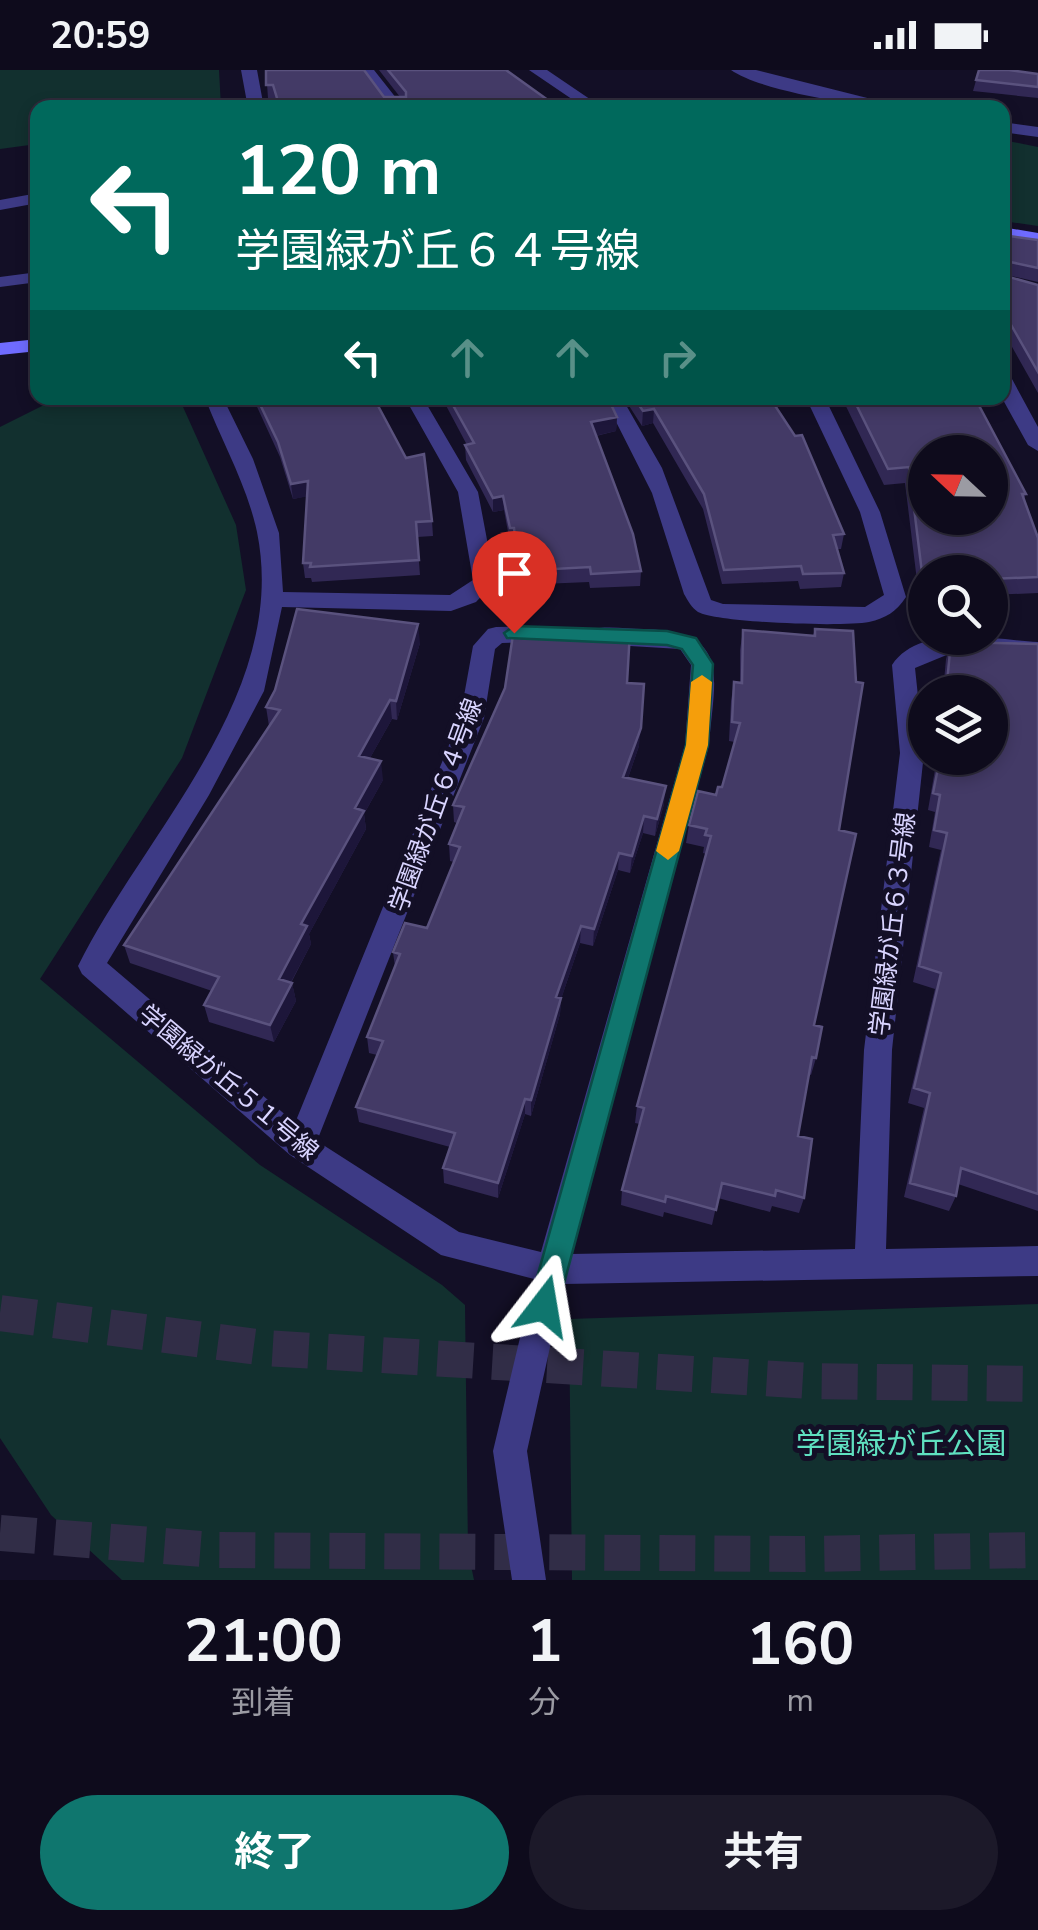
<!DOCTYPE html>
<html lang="ja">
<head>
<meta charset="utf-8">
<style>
  body { margin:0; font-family:"Nunito Sans","Noto Sans JP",sans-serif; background:#1c1929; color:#f1f3f6; height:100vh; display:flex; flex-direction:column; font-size:38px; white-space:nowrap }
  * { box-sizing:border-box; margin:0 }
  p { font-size:32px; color:#9b9ba3 }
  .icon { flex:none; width:55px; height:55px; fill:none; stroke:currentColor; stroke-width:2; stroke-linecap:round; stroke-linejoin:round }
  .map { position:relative; height:1510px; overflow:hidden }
  .drawer { display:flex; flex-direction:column; background:#0e0b1c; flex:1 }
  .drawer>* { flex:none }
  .top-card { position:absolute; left:30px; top:30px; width:980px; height:305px; border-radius:20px; box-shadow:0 5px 15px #0003,0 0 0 2px #2e2b3b; background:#00695c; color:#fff; overflow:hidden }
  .needle { width:65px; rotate:292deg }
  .fabs { position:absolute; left:908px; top:365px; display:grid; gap:20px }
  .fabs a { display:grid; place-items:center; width:100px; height:100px; border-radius:50%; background:#0e0b1c; box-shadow:0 5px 15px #0003,0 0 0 2px #2e2b3b; font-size:50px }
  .pin { position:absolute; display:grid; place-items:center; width:85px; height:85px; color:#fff; margin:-102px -42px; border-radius:50% 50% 50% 0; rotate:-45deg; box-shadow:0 0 10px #0007 }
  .pin .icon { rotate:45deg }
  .me { position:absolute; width:110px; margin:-55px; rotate:14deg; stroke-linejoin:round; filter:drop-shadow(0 0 8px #0008) }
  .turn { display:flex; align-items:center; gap:35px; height:210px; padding:0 40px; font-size:45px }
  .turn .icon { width:130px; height:130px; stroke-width:2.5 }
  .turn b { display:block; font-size:70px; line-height:85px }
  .lanes { display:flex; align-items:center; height:95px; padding:0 40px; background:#0003; justify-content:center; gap:50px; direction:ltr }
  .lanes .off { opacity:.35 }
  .eta { display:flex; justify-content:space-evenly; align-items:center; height:170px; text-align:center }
  .eta b { font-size:60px; font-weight:700; line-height:70px }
  .action { display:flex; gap:20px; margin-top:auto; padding:20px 40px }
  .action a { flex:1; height:115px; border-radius:60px; background:#0f766e; color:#fff; font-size:40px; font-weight:700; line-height:115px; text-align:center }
  .action a+a { background:#1c1929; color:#f1f3f6 }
  .status { display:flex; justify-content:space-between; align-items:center; height:70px; padding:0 50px; background:#0e0b1c; direction:ltr }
  .status svg { height:28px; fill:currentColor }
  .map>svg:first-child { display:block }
</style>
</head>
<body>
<div class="status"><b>20:59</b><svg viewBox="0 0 49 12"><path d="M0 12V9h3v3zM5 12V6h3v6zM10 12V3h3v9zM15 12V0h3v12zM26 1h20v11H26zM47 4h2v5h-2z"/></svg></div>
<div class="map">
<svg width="1038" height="1510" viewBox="0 0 1038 1510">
  <rect width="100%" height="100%" fill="#130f26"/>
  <path fill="#12302f" d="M 0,0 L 219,0 L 221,37 L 38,38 L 37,74 L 0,79 Z
    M 1003,70 L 1038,77 L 1038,156 L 1003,151 Z
    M 58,328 L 179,328 L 236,455 L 246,520 L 182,688 L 40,909 L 260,1095 L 442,1215 L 465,1235 L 468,1481 L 474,1510 L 122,1510 L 51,1445 L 0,1368 L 0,357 Z
    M 1038,1234 L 1038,1510 L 572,1510 L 569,1249 Z"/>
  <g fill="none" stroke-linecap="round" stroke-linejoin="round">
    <path stroke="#312d47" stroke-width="36" stroke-dasharray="36 19" stroke-linecap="butt" d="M 0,1243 L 265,1278 L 810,1311 L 1038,1314
      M 0,1463 L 214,1480 L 804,1484 L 1038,1480"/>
    <path fill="#3d3a85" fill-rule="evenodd" d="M 241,0 L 257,0 L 264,38 L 248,38 Z
      M 358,0 L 374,0 L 404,38 L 388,38 Z
      M 529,0 L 547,0 L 603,38 L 585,38 Z
      M 731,0 L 756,0 L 907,38 C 868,38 762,22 731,0 Z
      M 1002,52 L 1038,57 L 1038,67 L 1002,62 Z
      M 38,123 L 38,133 L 0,140 L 0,130 Z
      M 38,202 L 38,212 L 0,217 L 0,207 Z
      M 1002,303 L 1012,309 L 1038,357 L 1038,381 L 1028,375 L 1002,328 Z
      M 205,328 L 223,328 L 253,389 L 279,463 L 283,522 L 450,525 L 473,510 L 458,422 L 405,328 L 423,328 L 478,422 L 495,512 L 476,532 L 451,541 L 282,537 L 264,621 L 209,725 L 107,893 L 295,1053 L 460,648 L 473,576 L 488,559 L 496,557 L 547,556 L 558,564 L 547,572 L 502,573 L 495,579 L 484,648 L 317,1071 L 459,1162 L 541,1182 L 685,675 L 691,595 L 680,579 L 597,574 L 586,566 L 589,560 C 606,555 626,559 644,559 C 733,562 714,607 709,675 L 571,1184 L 855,1179 L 864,980 L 900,683 L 892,595 C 921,552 995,570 1038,572 L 1038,588 L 949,584 L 915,598 L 924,683 L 892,980 L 886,1179 L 1038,1176 L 1038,1206 L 564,1214 L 527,1381 L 546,1510 L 512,1510 L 493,1381 L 534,1209 L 441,1185 L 290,1085 L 82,904 L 78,896 C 144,763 290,624 257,462 C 247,415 222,372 205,328 Z
      M 604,328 L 622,328 L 662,398 L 711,530 L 723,534 L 865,537 L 884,525 L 860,442 L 806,328 L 825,328 L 880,442 L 906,527 C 896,542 886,548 869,552 C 843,557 719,553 698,542 C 692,538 688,531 684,524 L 652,423 Z"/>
    <path fill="#6f6bff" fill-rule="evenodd" d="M 1002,157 L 1038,163 L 1038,173 L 1002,167 Z
      M 38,269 L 38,281 L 0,285 L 0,273 Z"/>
  </g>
  <path fill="#312854" d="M 266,0 L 384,27 L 400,27 L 379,0 L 506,0 L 559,38 L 277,38 L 274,28 L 268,28 Z
    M 979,0 L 1038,4 L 1038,28 L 973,21 Z
    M 1002,165 L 1038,170 L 1038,212 L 1002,204 Z
    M 1002,205 L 1038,215 L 1038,323 L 1002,259 Z
    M 253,328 L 366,328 L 432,451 L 433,466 L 417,467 L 420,505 L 312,512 L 311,508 L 305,508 L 303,493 L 307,426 L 293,429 L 280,387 Z
    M 442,328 L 608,328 L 617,347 L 616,361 L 596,366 L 641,501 L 640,516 L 590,518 L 589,512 L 518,515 L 514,472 L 510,473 L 504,440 L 493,442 L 466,390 L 465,375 L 467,375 Z
    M 624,328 L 770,328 L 844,464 L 841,479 L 837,479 L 844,503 L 841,517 L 800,519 L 798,511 L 722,514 L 703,439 L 653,353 L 642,356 Z
    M 842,328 L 975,328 L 1026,424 L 1024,429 L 1038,468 L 1038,523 L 990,525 L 990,502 L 925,502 L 925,527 L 919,527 L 905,413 L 884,415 Z
    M 815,559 L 839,760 L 814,955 L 816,988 L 811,1005 L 809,1004 L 798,1066 L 804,1128 L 799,1143 L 772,1136 L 770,1142 L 718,1128 L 712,1155 L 664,1142 L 663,1147 L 621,1135 L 622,1120 L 640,1054 L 635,1053 L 637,1036 L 706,784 L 703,783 L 704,777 L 686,773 L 689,755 L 722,717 L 735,672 L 729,671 L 731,631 L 734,612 L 740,612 L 740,580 L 743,560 L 813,565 Z
    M 951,572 L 1038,574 L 1038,1141 L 958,1114 L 956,1126 L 949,1141 L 904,1127 L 924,1038 L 908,1033 L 935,919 L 913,912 L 941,780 L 929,777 L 935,742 L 928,740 L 937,688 L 990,688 L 990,622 L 943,622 L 946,589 Z
    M 420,573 L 397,650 L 392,649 L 370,688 L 383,710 L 364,744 L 366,759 L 309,864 L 311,874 L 291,913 L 292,913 L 296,931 L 274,972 L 209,952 L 204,935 L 212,921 L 130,893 L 124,875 L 269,656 L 266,637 Z
    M 627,613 L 639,676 L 628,708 L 664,734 L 655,766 L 643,763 L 630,803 L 618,800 L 593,876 L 580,873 L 561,929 L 560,944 L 531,1046 L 525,1044 L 498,1128 L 444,1113 L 443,1098 L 450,1077 L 359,1052 L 356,1037 L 377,985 L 369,983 L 367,967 L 395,897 L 393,882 L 427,858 L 454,792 L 450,791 L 449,774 L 457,753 L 454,752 L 453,735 Z"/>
  <path fill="#1d163a" d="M 654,339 L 653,353 L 642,356 L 643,341 Z
    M 617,347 L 616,361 L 590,367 L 591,352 Z
    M 308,411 L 310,426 L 293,429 L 291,414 Z
    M 503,426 L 504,440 L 493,442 L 493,428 Z
    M 418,554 L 420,573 L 397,650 L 396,631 Z
    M 390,630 L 392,649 L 361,704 L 359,686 Z
    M 641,658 L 639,676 L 622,725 L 623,707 Z
    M 381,691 L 383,710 L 364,744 L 366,759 L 309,864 L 311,874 L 283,927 L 279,909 L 301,854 L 355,738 Z
    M 666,716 L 664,734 L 655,766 L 657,749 Z
    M 644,746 L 643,763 L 630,803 L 632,786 Z
    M 619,783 L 618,800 L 593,876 L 594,859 Z
    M 581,856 L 580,873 L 561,929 L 560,944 L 531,1046 L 531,1030 L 556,927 Z
    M 292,913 L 296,931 L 274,972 L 270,955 Z
    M 525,1029 L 525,1044 L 498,1128 L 498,1113 Z"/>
  <path fill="#433a66" stroke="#5a527e" stroke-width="2.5" fill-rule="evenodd" d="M 266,0 L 364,0 L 384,27 L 406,27 L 406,22 L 388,0 L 506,0 L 559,38 L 280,38 L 273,15 L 266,15 Z
    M 979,0 L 1009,0 L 1038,4 L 1038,17 L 976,10 Z
    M 1002,165 L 1038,170 L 1038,198 L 1006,191 L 1002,194 Z
    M 1002,205 L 1038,215 L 1038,302 L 1002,239 Z
    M 257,328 L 366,328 L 368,333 L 376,332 L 406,388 L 424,384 L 432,451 L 416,452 L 419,490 L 310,497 L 311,493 L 303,493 L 308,411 L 291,414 L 278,372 Z
    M 449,328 L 608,328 L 617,347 L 591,352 L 633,464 L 641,501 L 591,504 L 590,497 L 518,501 L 514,458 L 510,458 L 503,426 L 493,428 L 465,375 L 474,373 Z
    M 634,328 L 770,328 L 795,366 L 802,365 L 844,464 L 833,465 L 844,503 L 803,504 L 801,496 L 724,500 L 704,424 L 654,339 L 643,341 Z
    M 853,328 L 975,328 L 1026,424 L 1022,424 L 1038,468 L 1038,507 L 990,509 L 990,502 L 925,502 L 925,511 L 923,511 L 909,397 L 888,399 ZM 925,382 L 990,382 L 990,448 L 925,448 Z
    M 297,539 L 418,554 L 396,631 L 390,630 L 359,686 L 381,691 L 355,738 L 364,741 L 301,854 L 307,856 L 279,909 L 292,913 L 270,955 L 204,935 L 219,907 L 124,875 L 280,640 L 266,637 L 275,620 Z
    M 514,558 L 630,561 L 627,613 L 644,614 L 641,658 L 623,707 L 666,716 L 657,749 L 644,746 L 632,786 L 619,783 L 594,859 L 581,856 L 556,927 L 561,928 L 531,1030 L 525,1029 L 498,1113 L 443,1098 L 455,1063 L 356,1037 L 383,971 L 367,967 L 400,884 L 393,882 L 405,853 L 427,858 L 460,777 L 449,774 L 464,737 L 453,735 L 505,618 Z
    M 815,559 L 853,561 L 856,612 L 863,613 L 839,760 L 856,764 L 814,955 L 822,957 L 816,988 L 812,987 L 798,1066 L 812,1069 L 804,1128 L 776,1120 L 775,1126 L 722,1113 L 716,1140 L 666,1126 L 665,1132 L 622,1120 L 644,1038 L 637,1036 L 711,766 L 705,765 L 707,759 L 689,755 L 698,721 L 716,725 L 718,717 L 722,717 L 740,653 L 732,652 L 734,612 L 742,613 L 743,560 L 815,566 Z
    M 951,572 L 1038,574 L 1038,1124 L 961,1098 L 956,1126 L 910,1113 L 930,1023 L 914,1018 L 941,903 L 919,896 L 947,763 L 934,760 L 940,725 L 933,723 L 940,688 L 990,688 L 990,622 L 946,622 Z"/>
  <path fill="#0f766e" stroke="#0a4d48" stroke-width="2.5" d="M 514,556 L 667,561 L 696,568 L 713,594 L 708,675 L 558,1236 L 554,1246 L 544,1250 L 533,1246 L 529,1236 L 686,675 L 693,595 L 682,579 L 667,575 L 507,568 L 504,563 Z"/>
  <path fill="#f59e0b" d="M 702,605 L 712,612 L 708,675 L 679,781 L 668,790 L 656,781 L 686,675 L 691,612 Z"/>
  <g text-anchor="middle" stroke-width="10" stroke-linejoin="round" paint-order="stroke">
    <g font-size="25" fill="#d9d4ff" stroke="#130f26">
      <text transform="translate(435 735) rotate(-70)" y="9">学園緑が丘６４号線</text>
      <text transform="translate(892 854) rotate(-83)" y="9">学園緑が丘６３号線</text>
      <text transform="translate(229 1012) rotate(40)" y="9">学園緑が丘５１号線</text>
    </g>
    <g font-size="30" fill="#5fe0c0" stroke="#130f26">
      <text x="901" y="1384">学園緑が丘公園</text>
    </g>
  </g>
</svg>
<div class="fabs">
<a><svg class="needle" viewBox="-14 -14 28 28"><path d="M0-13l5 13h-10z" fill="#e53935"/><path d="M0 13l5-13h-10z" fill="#9b9ba3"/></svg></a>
<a><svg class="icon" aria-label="search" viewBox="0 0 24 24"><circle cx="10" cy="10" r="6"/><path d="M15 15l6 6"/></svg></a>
<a><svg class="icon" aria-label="layers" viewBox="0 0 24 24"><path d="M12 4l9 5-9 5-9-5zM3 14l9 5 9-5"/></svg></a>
</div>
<div class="pin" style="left:514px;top:563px;background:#d93025"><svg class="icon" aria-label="arrive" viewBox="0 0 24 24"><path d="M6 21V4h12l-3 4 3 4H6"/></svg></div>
<svg class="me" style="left:544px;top:1236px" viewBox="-20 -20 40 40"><path d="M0-17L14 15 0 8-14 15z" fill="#0f766e" stroke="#fff" stroke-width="4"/></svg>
<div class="top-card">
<div class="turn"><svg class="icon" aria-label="left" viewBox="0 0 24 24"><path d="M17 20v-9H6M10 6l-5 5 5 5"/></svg><div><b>120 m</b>学園緑が丘６４号線</div></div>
<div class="lanes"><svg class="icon" aria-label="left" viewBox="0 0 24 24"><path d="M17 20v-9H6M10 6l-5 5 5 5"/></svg><svg class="icon off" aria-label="ahead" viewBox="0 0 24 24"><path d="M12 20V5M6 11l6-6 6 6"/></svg><svg class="icon off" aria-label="ahead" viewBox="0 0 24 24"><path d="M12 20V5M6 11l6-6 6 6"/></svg><svg class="icon off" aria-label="right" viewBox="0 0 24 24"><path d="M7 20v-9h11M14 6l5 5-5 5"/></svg></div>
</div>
</div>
<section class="drawer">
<div class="eta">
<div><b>21:00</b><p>到着</p></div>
<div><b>1</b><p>分</p></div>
<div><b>160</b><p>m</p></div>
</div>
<div class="action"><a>終了</a><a>共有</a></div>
</section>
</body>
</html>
